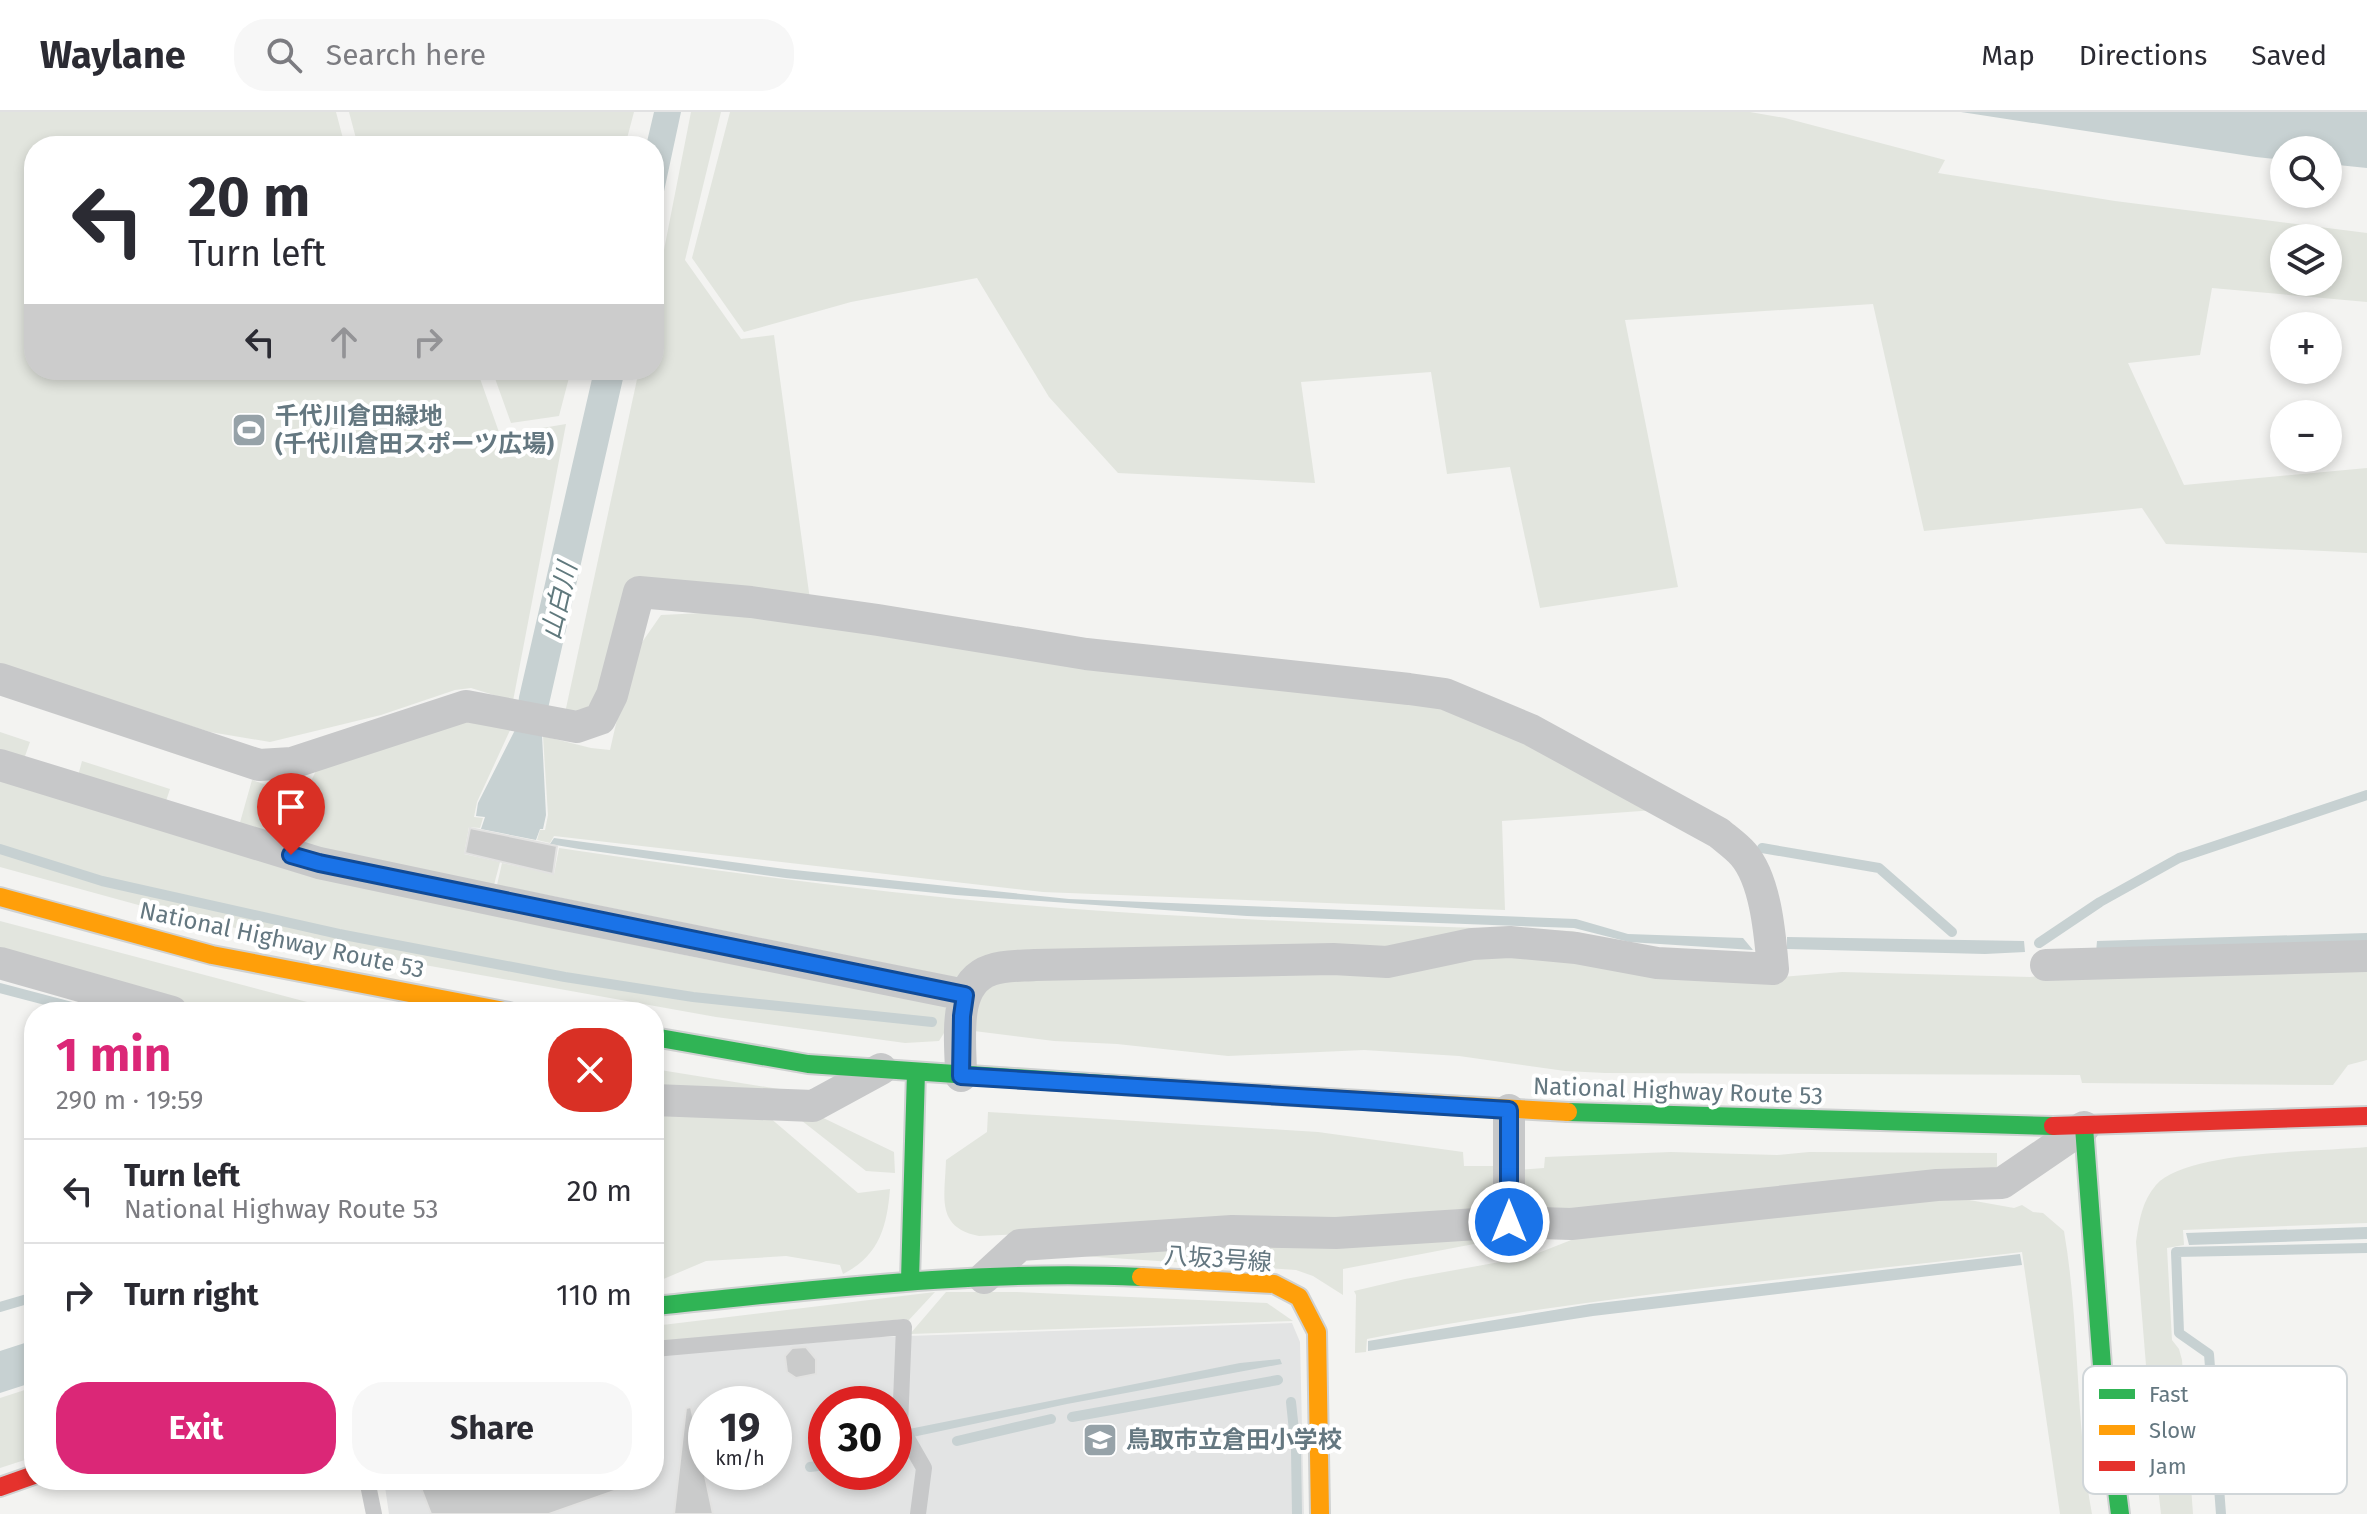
<!DOCTYPE html>
<html lang="en">
<head>
<meta charset="utf-8">
<style>
  body { margin:0; font-family:"Fira Sans","Noto Sans JP",sans-serif; background:#f7f7f7; color:#2b2b33; height:100vh; display:flex; flex-direction:column; font-size:30px; white-space:nowrap }
  * { box-sizing:border-box; margin:0 }
  p { font-size:26px; color:#7c7c81 }
  .icon { flex:none; width:44px; height:44px; fill:none; stroke:currentColor; stroke-width:2; stroke-linecap:round; stroke-linejoin:round }
  .map { position:relative; flex:1; overflow:hidden }
  .details { position:absolute; left:24px; top:890px; width:640px; height:488px; display:flex; flex-direction:column; background:#fff; border-radius:32px; box-shadow:0 4px 12px #0003 }
  .details>* { flex:none }
  .guide { position:absolute; left:24px; top:24px; width:640px; height:244px; border-radius:32px; box-shadow:0 4px 12px #0003; background:#fff; color:#2b2b33; overflow:hidden }
  .fabs { position:absolute; left:2270px; top:24px; display:grid; gap:16px }
  .fabs a { display:grid; place-items:center; width:72px; height:72px; border-radius:50%; background:#fff; box-shadow:0 4px 12px #0003; font-size:40px }
  .speed { position:absolute; left:688px; top:1274px; display:flex; gap:16px; font-size:40px; font-weight:700; text-align:center }
  .speed>* { display:grid; place-content:center; width:104px; height:104px; border-radius:50%; background:#fff; box-shadow:0 4px 12px #0003; line-height:1 }
  .speed small { font-size:20px; font-weight:400 }
  .speed .limit { border:12px solid #d22; background:#fff; color:#111 }
  .pin { position:absolute; display:grid; place-items:center; width:68px; height:68px; color:#fff; margin:-82px -34px; border-radius:50% 50% 50% 0; rotate:-45deg; box-shadow:0 0 8px #0007 }
  .pin .icon { rotate:45deg }
  .me { position:absolute; width:88px; margin:-44px; rotate:0deg; stroke-linejoin:round; filter:drop-shadow(0 0 6px #0008) }
  .turn { display:flex; align-items:center; gap:28px; height:168px; padding:0 32px; font-size:36px }
  .turn .icon { width:104px; height:104px; stroke-width:2.5 }
  .turn b { display:block; font-size:56px; line-height:68px }
  .lanes { display:flex; align-items:center; height:76px; padding:0 32px; background:#0003; justify-content:center; gap:40px; direction:ltr }
  .lanes .off { opacity:.35 }
  .round { display:grid; place-items:center; flex:none; width:84px; height:84px; border-radius:32px; background:#f7f7f7 }
  .headline { display:flex; align-items:center; justify-content:space-between; height:136px; padding:0 32px }
  h1 { font-size:48px; font-weight:700; line-height:60px; color:#db2777 }
  .primary-button { display:flex; gap:16px; margin-top:auto; padding:16px 32px }
  .primary-button a { flex:1; height:92px; border-radius:32px; background:#db2777; color:#fff; font-size:32px; font-weight:700; line-height:92px; text-align:center }
  .primary-button a+a { background:#f7f7f7; color:#2b2b33 }
  ul { padding:0; list-style:none }
  li { display:flex; align-items:center; gap:24px; height:104px; padding:0 32px; border-top:2px solid #e1e1e2 }
  li div { flex:1 }
  li b { display:block; font-size:30px }
  li em { font-style:normal }
  header { display:flex; align-items:center; gap:48px; box-sizing:border-box; height:112px; padding:0 40px; background:#fff; border-bottom:2px solid #e1e1e2 }
  header strong { font-size:38px }
  nav { display:flex; gap:44px; margin-inline-start:auto; font-size:28px }
  .search { width:560px; height:72px; background:#f7f7f7; display:flex; align-items:center; gap:20px; box-sizing:border-box; padding:0 28px; border-radius:32px; color:#7c7c81; font-size:30px }
  .map>svg:first-child { display:block }
</style>
</head>
<body>
<header>
<strong>Waylane</strong>
<div class="search"><svg class="icon" aria-label="search" viewBox="0 0 24 24"><circle cx="10" cy="10" r="6"/><path d="M15 15l6 6"/></svg>Search here</div>
<nav><a>Map</a><a>Directions</a><a>Saved</a></nav>
</header>
<div class="map">
<svg width="2367" height="1402" viewBox="0 0 2367 1402">
  <rect width="100%" height="100%" fill="#f3f3f1"/>
  <path fill="#e3e4e4" fill-rule="evenodd" d="M 1292,1211 L 1300,1230 L 1304,1402 L 389,1402 L 384,1368 L 654,1368 L 654,1244 L 879,1225 ZM 706,1292 L 774,1292 L 774,1360 L 706,1360 ZM 826,1292 L 894,1292 L 894,1360 L 826,1360 Z"/>
  <path fill="#e2e5de" fill-rule="evenodd" d="M 0,0 L 336,0 L 345,34 L 34,34 L 34,258 L 477,258 L 500,323 L 566,312 L 513,589 L 471,576 L 455,578 L 381,603 L 270,630 L 210,620 L 0,553 Z
    M 349,0 L 634,0 L 625,34 L 358,34 Z
    M 691,0 L 721,0 L 685,148 L 741,227 L 774,223 L 810,488 L 633,470 L 604,572 L 587,596 L 565,601 L 639,258 L 654,258 L 654,189 Z
    M 730,0 L 1750,0 L 1785,6 L 1945,48 L 1938,61 L 2115,89 L 2367,121 L 2367,190 L 2212,176 L 2200,243 L 2128,251 L 2184,373 L 2367,356 L 2367,441 L 2166,432 L 2142,396 L 1924,419 L 1873,192 L 1625,208 L 1678,475 L 1540,496 L 1510,355 L 1447,362 L 1431,260 L 1301,270 L 1315,371 L 1118,361 L 1049,285 L 977,166 L 851,190 L 744,220 L 692,146 ZM 2284,126 L 2328,126 L 2328,170 L 2284,170 Z
    M 492,258 L 571,258 L 559,304 L 511,311 Z
    M 724,500 L 1448,595 L 1559,643 L 1655,698 L 1502,709 L 1505,798 L 1043,780 L 554,724 L 550,731 L 537,728 L 540,718 L 545,718 L 548,703 L 543,624 L 591,636 L 610,638 L 631,546 L 661,503 Z
    M 467,606 L 511,616 L 477,690 L 474,705 L 483,706 L 480,716 L 469,715 L 464,742 L 500,750 L 494,773 L 354,745 L 239,714 L 252,668 L 285,679 L 306,680 L 320,650 Z
    M 0,620 L 30,630 L 24,647 L 0,639 Z
    M 82,649 L 170,677 L 165,692 L 78,664 Z
    M 0,668 L 412,786 L 699,846 L 942,891 L 948,898 L 944,921 L 939,929 L 905,931 L 716,905 L 296,830 L 153,797 L 0,755 Z
    M 559,736 C 744,763 931,788 1118,800 C 1269,810 1421,814 1572,819 L 1637,834 L 1410,834 L 954,865 L 497,773 L 502,751 L 554,762 Z
    M 0,809 L 345,900 L 205,900 L 110,874 L 0,838 Z
    M 1459,839 L 1769,866 L 1842,860 L 2030,865 L 2083,860 L 2367,852 L 2367,948 L 2348,953 L 2333,973 L 2082,971 L 2080,963 L 1605,961 L 1565,959 L 1459,944 L 1364,938 L 1228,944 L 1117,932 L 1054,929 L 974,919 L 974,891 L 992,867 Z
    M 654,957 L 816,983 L 654,978 Z
    M 654,997 L 762,999 L 858,1081 L 890,1077 C 887,1115 879,1144 843,1162 L 840,1153 L 786,1144 L 706,1149 L 654,1171 Z
    M 988,1000 L 1318,1020 L 1463,1040 L 1464,1054 L 1498,1054 L 1497,1101 L 979,1124 C 935,1115 945,1085 946,1048 L 987,1020 Z
    M 813,1001 L 894,1040 L 895,1061 L 866,1059 L 797,1005 Z
    M 2367,1035 L 2367,1111 L 2183,1118 L 2184,1133 L 2167,1136 L 2172,1228 L 2179,1237 L 2182,1248 L 2193,1402 L 2161,1402 L 2151,1315 L 2136,1130 C 2139,1109 2142,1089 2156,1073 C 2186,1038 2319,1040 2367,1035 Z
    M 1671,1040 L 1777,1043 L 1809,1040 L 1997,1041 L 1997,1057 L 1589,1102 L 1521,1100 L 1515,1058 L 1544,1056 L 1545,1045 Z
    M 1936,1082 L 2014,1096 L 2022,1093 L 2033,1100 L 2043,1101 L 2064,1119 C 2080,1212 2075,1308 2092,1402 L 2060,1402 L 2022,1140 C 1804,1166 1584,1184 1367,1227 L 1366,1240 L 1355,1241 L 1356,1183 L 1354,1179 L 1405,1167 L 1528,1145 L 1589,1121 Z
    M 1496,1118 L 1495,1128 L 1343,1157 L 1343,1183 L 1313,1164 L 1296,1158 L 1036,1141 Z
    M 935,1180 L 908,1209 L 904,1207 L 654,1231 L 654,1214 Z
    M 946,1180 L 1017,1180 L 1267,1191 L 1293,1209 L 910,1222 Z
    M 34,1275 L 34,1345 L 0,1356 L 0,1286 Z"/>
  <path fill="#c7d1d2" d="M 654,0 L 681,0 L 654,126 L 654,34 L 646,34 Z
    M 1961,0 L 2367,0 L 2367,56 L 2328,52 L 2328,38 L 2284,38 L 2284,48 L 2256,45 Z
    M 594,258 L 625,258 L 542,623 L 546,703 L 543,717 L 540,717 L 536,728 L 481,717 L 485,705 L 476,704 L 478,691 L 515,618 L 519,585 Z
    M 554,726 L 785,757 L 1069,787 L 1576,807 L 1628,822 L 1743,826 L 1753,838 L 1629,830 L 1574,816 L 1247,804 L 956,783 L 786,766 L 579,737 L 550,732 Z
    M 2367,821 L 2367,834 L 2096,841 L 2097,829 Z
    M 1787,825 L 2024,829 L 2025,840 L 1985,842 L 1787,837 Z
    M 2367,1115 L 2367,1127 L 2189,1133 L 2186,1121 Z
    M 2020,1142 L 2022,1153 L 1593,1204 L 1368,1239 L 1368,1229 L 1590,1192 Z
    M 34,1228 L 34,1270 L 0,1281 L 0,1239 Z
    M 1280,1247 L 1282,1252 L 1067,1292 L 894,1329 L 894,1320 L 1240,1251 Z"/>
  <g fill="none" stroke-linecap="round" stroke-linejoin="round">
    <path stroke="#c7d1d2" stroke-width="10" d="M 1762,736 L 1879,756 L 1952,820
      M 0,737 L 102,769 L 339,822 L 565,865 L 693,885 L 932,910
      M 2039,831 L 2100,790 L 2179,746 L 2367,683
      M 0,876 L 91,900
      M 0,1195 L 34,1185
      M 1291,1290 L 1296,1338 L 1297,1402
      M 1072,1305 L 1278,1268
      M 957,1329 L 1051,1307
      M 810,1355 L 826,1353
      M 2221,1402 L 2209,1242 L 2179,1221 L 2176,1140 L 2367,1136"/>
  </g>
  <path fill="#cacbcb" stroke="#e2e2e1" stroke-width="2" d="M 470,716 L 557,734 L 553,762 L 465,741 Z
    M 806,1235 L 816,1247 L 816,1262 L 796,1266 L 787,1260 L 785,1244 L 792,1236 Z
    M 691,1295 L 704,1359 L 713,1402 L 674,1402 L 686,1296 Z
    M 418,1368 L 633,1368 L 634,1372 L 549,1402 L 431,1402 Z"/>
  <g fill="none" stroke-linecap="round" stroke-linejoin="round">
    <g stroke="#cfd1d1" stroke-width="22">
      <path id="fast" d="M 654,925 L 808,952 L 1207,979
        M 1568,1000 L 2053,1014
        M 2084,1015 L 2103,1267 L 2120,1402
        M 910,1168 L 916,960
        M 654,1194 C 816,1178 978,1157 1141,1165"/>
    </g>
    <g stroke="#cfd1d1" stroke-width="22">
      <path id="slow" d="M 0,785 L 212,843 L 509,900
        M 1207,979 L 1568,1000
        M 1141,1165 L 1274,1172 L 1299,1185 L 1317,1220 L 1320,1402"/>
    </g>
    <g stroke="#cfd1d1" stroke-width="22">
      <path id="jam" d="M 2053,1014 L 2367,1004
        M 0,1375 L 34,1363"/>
    </g>
    <path stroke="#c7c8c9" stroke-width="16" d="M 654,1237 L 904,1215 L 900,1314 L 924,1356 L 918,1402
      M 367,1368 L 374,1402"/>
    <path stroke="#c7c8c9" stroke-width="32" d="M 0,567 L 259,653 L 292,651 L 466,594 L 577,615 L 600,607 L 612,583 L 639,480 L 751,490 L 878,508 L 1086,542 L 1409,577 L 1445,582 L 1531,618 L 1719,721 C 1727,728 1736,734 1743,742 C 1766,768 1770,823 1773,857 L 1657,851 L 1576,836 L 1510,830 L 1472,832 L 1387,850 L 1333,847 L 1035,853 C 1021,854 1005,853 991,858 C 951,871 961,930 961,964
      M 0,653 L 319,751 L 551,800 L 965,883
      M 0,851 L 172,900
      M 2046,853 L 2367,844
      M 654,988 L 813,994 L 881,957
      M 1509,998 L 1509,1110
      M 984,1166 L 1020,1133 L 1232,1119 L 1336,1121 L 1509,1110 L 1571,1112 L 1937,1073 L 2002,1071 L 2084,1015"/>
    <use href="#fast" stroke="#30b455" stroke-width="18"/>
    <use href="#slow" stroke="#ff9f0a" stroke-width="18"/>
    <use href="#jam" stroke="#e5322d" stroke-width="18"/>
  </g>
  <g fill="none" stroke-linecap="round" stroke-linejoin="round">
    <g stroke="#114b97" stroke-width="20">
      <path id="route" d="M 291,743 L 319,751 L 965,883 L 962,904 L 961,964 L 1509,998 L 1509,1110"/>
    </g>
    <use href="#route" stroke="#1a73e8" stroke-width="14"/>
  </g>
  <defs>
    <g id="stadium-square" transform="scale(1.8)"><rect x="-9" y="-9" width="18" height="18" rx="4" fill="#96a2a8" stroke="#fff"/><path d="M0-5a6.5 5 0 1 0 0 10a6.5 5 0 1 0 0-10ZM-3.5-1.8h7v3.6h-7Z" fill="#fff"/></g>
    <g id="school-square" transform="scale(1.8)"><rect x="-9" y="-9" width="18" height="18" rx="4" fill="#96a2a8" stroke="#fff"/><path d="M0-5L7-2L0 1L-7-2ZM-4 1L0 2.5L4 1V4Q0 6-4 4Z" fill="#fff"/></g>
  </defs>
  <g fill-rule="evenodd">
    <use href="#stadium-square" x="249" y="318"/>
    <use href="#school-square" x="1100" y="1328"/>
  </g>
  <g text-anchor="middle" stroke-width="8" stroke-linejoin="round" paint-order="stroke">
    <g font-size="24" font-weight="bold" fill="#647780" stroke="#fff" text-anchor="start">
      <text x="275" y="312">千代川倉田緑地<tspan x="275" dy="28">(千代川倉田スポーツ広場)</tspan></text>
      <text x="1126" y="1336">鳥取市立倉田小学校</text>
    </g>
    <g font-size="24" fill="#647780" stroke="#fff">
      <text transform="translate(282 828) rotate(12)" y="8">National Highway Route 53</text>
      <text transform="translate(1678 979) rotate(2)" y="8">National Highway Route 53</text>
      <text transform="translate(1218 1147) rotate(4)" y="8">八坂3号線</text>
    </g>
    <g font-size="26" font-style="italic" fill="#60797d" stroke="#fff">
      <text transform="translate(559 489) rotate(-77)" y="9">山白川</text>
    </g>
  </g>
  <rect x="2083" y="1254" width="264" height="128" rx="12" fill="#fff" stroke="#d0d6d9" stroke-width="2"/>
  <rect x="2099" y="1277" width="36" height="10" fill="#30b455"/>
  <rect x="2099" y="1313" width="36" height="10" fill="#ff9f0a"/>
  <rect x="2099" y="1349" width="36" height="10" fill="#e5322d"/>
  <g font-size="22" fill="#647780">
    <text x="2149" y="1290">Fast</text>
    <text x="2149" y="1326">Slow</text>
    <text x="2149" y="1362">Jam</text>
  </g>
</svg>
<div class="fabs">
<a><svg class="icon" aria-label="search" viewBox="0 0 24 24"><circle cx="10" cy="10" r="6"/><path d="M15 15l6 6"/></svg></a>
<a><svg class="icon" aria-label="layers" viewBox="0 0 24 24"><path d="M12 4l9 5-9 5-9-5zM3 14l9 5 9-5"/></svg></a>
<a>+</a>
<a>−</a>
</div>
<div class="speed"><div>19<small>km/h</small></div><div class="limit">30</div></div>
<div class="pin" style="left:291px;top:743px;background:#d93025"><svg class="icon" aria-label="arrive" viewBox="0 0 24 24"><path d="M6 21V4h12l-3 4 3 4H6"/></svg></div>
<svg class="me" style="left:1509px;top:1110px" viewBox="-20 -20 40 40"><circle r="17" fill="#1a73e8" stroke="#fff" stroke-width="3"/><path d="M0-11L8 9 0 5-8 9z" fill="#fff"/></svg>
<div class="guide">
<div class="turn"><svg class="icon" aria-label="left" viewBox="0 0 24 24"><path d="M17 20v-9H6M10 6l-5 5 5 5"/></svg><div><b>20 m</b>Turn left</div></div>
<div class="lanes"><svg class="icon" aria-label="left" viewBox="0 0 24 24"><path d="M17 20v-9H6M10 6l-5 5 5 5"/></svg><svg class="icon off" aria-label="ahead" viewBox="0 0 24 24"><path d="M12 20V5M6 11l6-6 6 6"/></svg><svg class="icon off" aria-label="right" viewBox="0 0 24 24"><path d="M7 20v-9h11M14 6l5 5-5 5"/></svg></div>
</div>
<section class="details">
<div class="headline"><div><h1>1 min</h1><p>290 m · 19:59</p></div><a class="round" style="background:#d93025;color:#fff"><svg class="icon" aria-label="close" viewBox="0 0 24 24"><path d="M6 6l12 12M18 6L6 18"/></svg></a></div>
<ul>
<li><svg class="icon" aria-label="left" viewBox="0 0 24 24"><path d="M17 20v-9H6M10 6l-5 5 5 5"/></svg><div><b>Turn left</b><p>National Highway Route 53</p></div><em>20 m</em></li>
<li><svg class="icon" aria-label="right" viewBox="0 0 24 24"><path d="M7 20v-9h11M14 6l5 5-5 5"/></svg><div><b>Turn right</b></div><em>110 m</em></li>
</ul>
<div class="primary-button"><a>Exit</a><a>Share</a></div>
</section>
</div>
</body>
</html>
